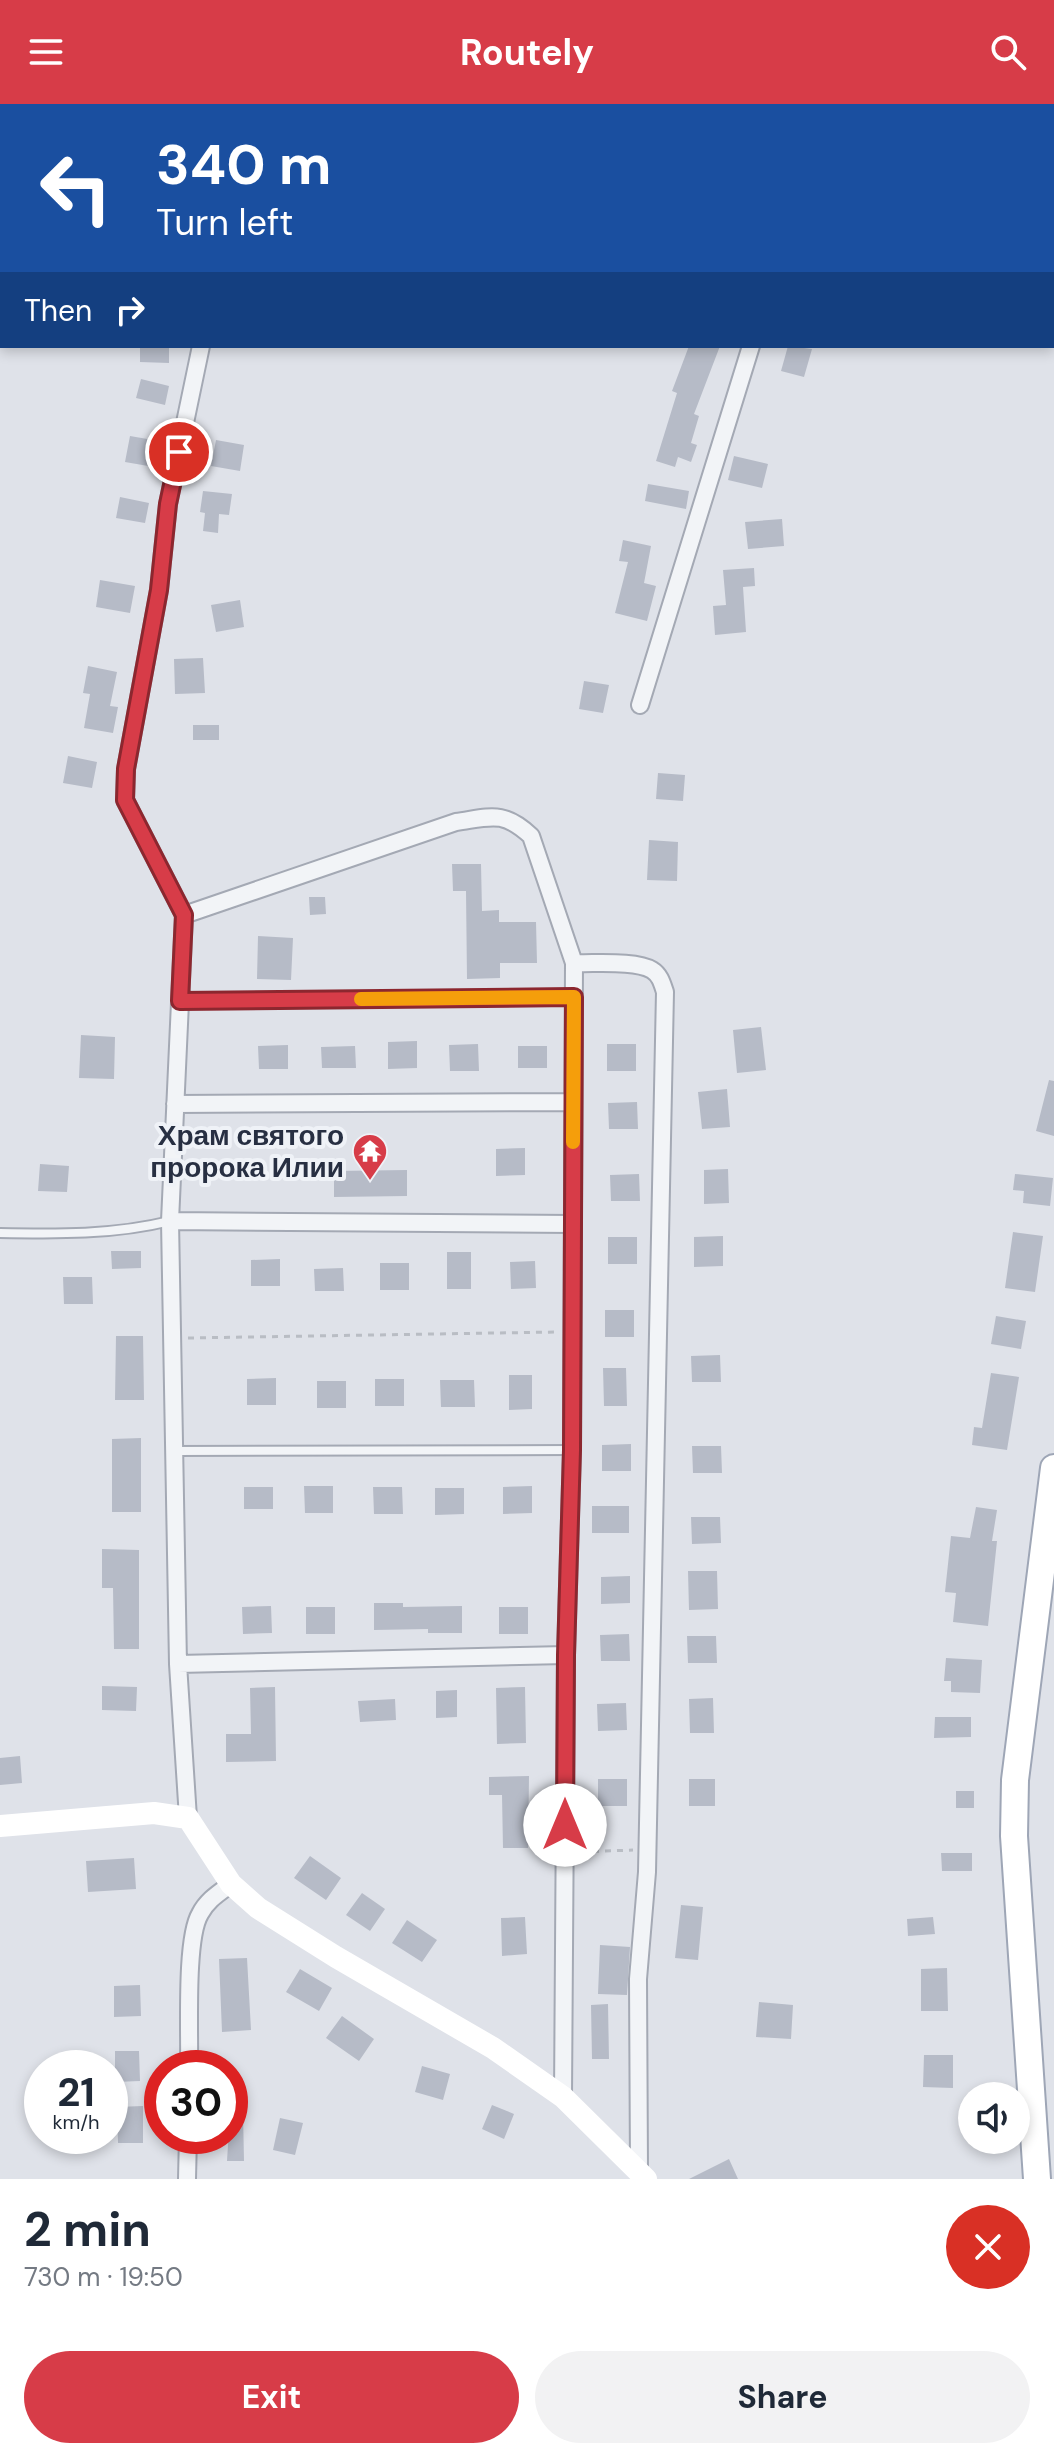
<!DOCTYPE html>
<html lang="en">
<head>
<meta charset="utf-8">
<style>
  body { margin:0; font-family:"DM Sans",sans-serif; background:#f2f2f3; color:#1f2937; height:100vh; display:flex; flex-direction:column; font-size:30px; white-space:nowrap }
  * { box-sizing:border-box; margin:0 }
  p { font-size:26px; color:#747a83 }
  .icon { flex:none; width:44px; height:44px; fill:none; stroke:currentColor; stroke-width:2; stroke-linecap:round; stroke-linejoin:round }
  .map { position:relative; height:2075px; overflow:hidden }
  .details { display:flex; flex-direction:column; background:#fff; flex:1 }
  .details>* { flex:none }
  .banner { position:absolute; left:0px; top:0px; width:1054px; height:244px; box-shadow:0 4px 12px #0003; background:#1a4fa0; color:#fff; overflow:hidden }
  .buttons { position:absolute; left:958px; top:1978px; display:grid; gap:16px }
  .buttons a { display:grid; place-items:center; width:72px; height:72px; border-radius:50%; background:#fff; box-shadow:0 4px 12px #0003; font-size:40px }
  .speed { position:absolute; left:24px; top:1946px; display:flex; gap:16px; font-size:40px; font-weight:700; text-align:center }
  .speed>* { display:grid; place-content:center; width:104px; height:104px; border-radius:50%; background:#fff; box-shadow:0 4px 12px #0003; line-height:1 }
  .speed small { font-size:20px; font-weight:400 }
  .speed .limit { border:12px solid #d22; background:#fff; color:#111 }
  .pin { position:absolute; display:grid; place-items:center; width:68px; height:68px; color:#fff; margin:-34px; border:4px solid #fff; border-radius:50%; box-shadow:0 2px 8px #0007 }
  .me { position:absolute; width:88px; margin:-44px; rotate:0deg; stroke-linejoin:round; filter:drop-shadow(0 0 6px #0008) }
  .turn { display:flex; align-items:center; gap:28px; height:168px; padding:0 24px; font-size:36px }
  .turn .icon { width:104px; height:104px; stroke-width:2.5 }
  .turn b { display:block; font-size:56px; line-height:68px }
  .then { display:flex; align-items:center; height:76px; padding:0 24px; background:#0003; gap:16px; font-size:30px }
  .round { display:grid; place-items:center; flex:none; width:84px; height:84px; border-radius:42px; background:#f2f2f3 }
  .overview { display:flex; align-items:center; justify-content:space-between; height:136px; padding:0 24px }
  h1 { font-size:48px; font-weight:700; line-height:60px }
  .primary-button { display:flex; gap:16px; margin-top:auto; padding:16px 24px }
  .primary-button a { flex:1; height:92px; border-radius:48px; background:#d73c48; color:#fff; font-size:32px; font-weight:700; line-height:92px; text-align:center }
  .primary-button a+a { background:#f2f2f3; color:#1f2937 }
  header { display:flex; justify-content:space-between; align-items:center; height:104px; padding:0 24px; background:#d73c48; color:#fff; font-size:36px; font-weight:700 }
  .map>svg:first-child { display:block }
</style>
</head>
<body>
<header><svg class="icon" aria-label="menu" viewBox="0 0 24 24"><path d="M4 6h16M4 12h16M4 18h16"/></svg>Routely<svg class="icon" aria-label="search" viewBox="0 0 24 24"><circle cx="10" cy="10" r="6"/><path d="M15 15l6 6"/></svg></header>
<div class="map">
<svg width="1054" height="2075" viewBox="0 0 1054 2075">
  <rect width="100%" height="100%" fill="#dfe2e9"/>
  <path fill="#b6bbc7" d="M 140,242 L 169,242 L 169,259 L 140,258 Z
    M 689,242 L 720,242 L 694,310 L 699,312 L 691,339 L 697,341 L 691,358 L 678,353 L 675,363 L 656,357 L 677,289 L 672,287 Z
    M 788,242 L 812,245 L 804,273 L 781,267 Z
    M 141,275 L 169,282 L 165,301 L 136,294 Z
    M 130,332 L 159,337 L 154,363 L 125,358 Z
    M 216,336 L 244,341 L 240,367 L 211,362 Z
    M 734,352 L 768,360 L 762,384 L 728,376 Z
    M 648,380 L 689,387 L 686,405 L 645,397 Z
    M 203,387 L 232,390 L 229,411 L 219,410 L 218,429 L 203,427 L 205,409 L 200,408 Z
    M 120,393 L 149,399 L 145,419 L 116,414 Z
    M 782,415 L 784,442 L 748,445 L 745,418 Z
    M 623,436 L 651,442 L 644,479 L 656,482 L 647,517 L 615,509 L 628,458 L 619,457 Z
    M 754,464 L 755,482 L 743,483 L 746,528 L 715,531 L 713,502 L 726,501 L 723,466 Z
    M 100,476 L 135,482 L 130,509 L 96,503 Z
    M 240,496 L 244,523 L 216,528 L 211,501 Z
    M 203,554 L 205,589 L 175,590 L 174,555 Z
    M 88,562 L 117,568 L 110,602 L 118,603 L 113,629 L 84,624 L 90,590 L 83,589 Z
    M 584,577 L 609,581 L 603,609 L 579,605 Z
    M 193,621 L 219,621 L 219,636 L 193,636 Z
    M 68,652 L 97,658 L 92,684 L 63,679 Z
    M 658,669 L 685,671 L 683,697 L 656,695 Z
    M 649,736 L 678,738 L 677,777 L 647,776 Z
    M 452,760 L 481,760 L 482,807 L 499,806 L 499,818 L 536,818 L 537,859 L 500,859 L 500,874 L 467,875 L 466,787 L 453,787 Z
    M 309,793 L 325,793 L 326,810 L 310,811 Z
    M 258,832 L 293,834 L 291,876 L 257,875 Z
    M 761,923 L 766,966 L 737,969 L 733,926 Z
    M 81,931 L 115,933 L 114,975 L 79,974 Z
    M 417,937 L 417,964 L 388,965 L 388,938 Z
    M 478,940 L 479,967 L 450,967 L 449,941 Z
    M 607,940 L 636,940 L 636,967 L 607,967 Z
    M 288,941 L 288,965 L 259,965 L 258,942 Z
    M 355,942 L 356,964 L 322,964 L 321,943 Z
    M 518,942 L 547,942 L 547,964 L 518,964 Z
    M 1049,976 L 1054,977 L 1054,1032 L 1036,1027 Z
    M 727,985 L 730,1023 L 702,1025 L 698,988 Z
    M 637,998 L 638,1025 L 609,1025 L 608,999 Z
    M 525,1044 L 525,1071 L 496,1072 L 496,1045 Z
    M 40,1060 L 69,1062 L 67,1088 L 38,1087 Z
    M 728,1065 L 729,1099 L 704,1100 L 704,1066 Z
    M 407,1066 L 407,1092 L 334,1093 L 334,1067 Z
    M 639,1070 L 640,1097 L 611,1097 L 610,1071 Z
    M 1015,1070 L 1053,1074 L 1050,1102 L 1023,1099 L 1024,1087 L 1013,1086 Z
    M 1013,1128 L 1043,1132 L 1035,1188 L 1005,1184 Z
    M 723,1132 L 723,1162 L 694,1163 L 694,1133 Z
    M 608,1133 L 637,1133 L 637,1160 L 608,1160 Z
    M 111,1147 L 141,1147 L 141,1164 L 112,1165 Z
    M 447,1148 L 471,1148 L 471,1185 L 447,1185 Z
    M 280,1155 L 280,1182 L 251,1182 L 251,1156 Z
    M 535,1157 L 536,1184 L 511,1185 L 510,1158 Z
    M 380,1159 L 409,1159 L 409,1186 L 380,1186 Z
    M 343,1164 L 344,1187 L 315,1187 L 314,1165 Z
    M 63,1173 L 92,1173 L 93,1200 L 64,1200 Z
    M 605,1206 L 634,1206 L 634,1233 L 605,1233 Z
    M 996,1212 L 1026,1217 L 1021,1245 L 991,1240 Z
    M 116,1232 L 143,1232 L 144,1296 L 115,1296 Z
    M 720,1251 L 721,1278 L 692,1278 L 691,1252 Z
    M 603,1264 L 626,1264 L 627,1302 L 604,1302 Z
    M 991,1269 L 1019,1273 L 1007,1346 L 972,1341 L 974,1323 L 982,1324 Z
    M 509,1271 L 532,1271 L 532,1305 L 509,1306 Z
    M 276,1274 L 276,1301 L 247,1301 L 247,1275 Z
    M 375,1275 L 404,1275 L 404,1302 L 375,1302 Z
    M 440,1276 L 474,1276 L 475,1303 L 441,1303 Z
    M 317,1277 L 346,1277 L 346,1304 L 317,1304 Z
    M 141,1334 L 141,1408 L 112,1408 L 112,1335 Z
    M 631,1340 L 631,1367 L 602,1367 L 602,1341 Z
    M 692,1342 L 721,1342 L 722,1369 L 693,1369 Z
    M 304,1382 L 333,1382 L 333,1409 L 305,1409 Z
    M 532,1382 L 532,1409 L 503,1410 L 503,1383 Z
    M 244,1383 L 273,1383 L 273,1405 L 244,1405 Z
    M 373,1383 L 402,1383 L 403,1410 L 374,1410 Z
    M 435,1384 L 464,1384 L 464,1410 L 435,1411 Z
    M 592,1402 L 629,1402 L 629,1429 L 592,1429 Z
    M 976,1403 L 997,1406 L 992,1437 L 997,1437 L 988,1522 L 953,1518 L 956,1489 L 945,1488 L 951,1432 L 970,1434 Z
    M 691,1413 L 720,1413 L 721,1439 L 692,1440 Z
    M 102,1445 L 139,1446 L 139,1545 L 114,1545 L 113,1484 L 102,1484 Z
    M 688,1467 L 717,1467 L 718,1505 L 689,1506 Z
    M 630,1472 L 630,1499 L 601,1500 L 601,1473 Z
    M 374,1499 L 403,1499 L 403,1503 L 462,1502 L 462,1529 L 428,1529 L 428,1525 L 374,1526 Z
    M 271,1502 L 272,1529 L 243,1530 L 242,1503 Z
    M 306,1503 L 335,1503 L 335,1530 L 306,1530 Z
    M 499,1503 L 528,1503 L 528,1530 L 499,1530 Z
    M 629,1530 L 630,1557 L 601,1557 L 600,1531 Z
    M 687,1532 L 716,1532 L 717,1559 L 688,1559 Z
    M 946,1554 L 982,1556 L 980,1589 L 951,1588 L 951,1577 L 944,1577 Z
    M 102,1582 L 137,1583 L 136,1607 L 102,1606 Z
    M 275,1583 L 276,1657 L 226,1658 L 226,1630 L 251,1630 L 250,1584 Z
    M 525,1583 L 526,1639 L 497,1640 L 496,1584 Z
    M 457,1586 L 457,1613 L 436,1614 L 436,1587 Z
    M 713,1594 L 714,1629 L 690,1629 L 689,1595 Z
    M 395,1595 L 396,1616 L 360,1618 L 358,1597 Z
    M 626,1599 L 627,1626 L 598,1627 L 597,1600 Z
    M 935,1613 L 971,1613 L 971,1633 L 934,1634 Z
    M 20,1652 L 22,1679 L 0,1681 L 0,1654 Z
    M 529,1672 L 528,1744 L 503,1744 L 502,1691 L 489,1691 L 489,1673 Z
    M 598,1675 L 627,1675 L 627,1702 L 598,1702 Z
    M 689,1675 L 715,1675 L 715,1702 L 689,1702 Z
    M 956,1687 L 974,1687 L 974,1704 L 956,1704 Z
    M 941,1749 L 972,1749 L 972,1767 L 942,1767 Z
    M 310,1752 L 341,1774 L 326,1796 L 294,1774 Z
    M 134,1754 L 136,1785 L 88,1788 L 86,1757 Z
    M 362,1789 L 385,1805 L 370,1827 L 346,1811 Z
    M 681,1801 L 703,1803 L 698,1856 L 675,1854 Z
    M 525,1813 L 527,1850 L 502,1852 L 501,1814 Z
    M 933,1813 L 935,1830 L 908,1832 L 907,1815 Z
    M 407,1816 L 437,1836 L 422,1858 L 392,1839 Z
    M 600,1841 L 630,1843 L 627,1891 L 598,1890 Z
    M 247,1854 L 251,1926 L 222,1928 L 219,1855 Z
    M 947,1864 L 948,1907 L 921,1907 L 921,1865 Z
    M 300,1865 L 332,1884 L 319,1907 L 286,1888 Z
    M 140,1881 L 141,1912 L 114,1913 L 114,1882 Z
    M 759,1898 L 793,1901 L 791,1935 L 756,1933 Z
    M 608,1900 L 609,1955 L 592,1955 L 591,1901 Z
    M 342,1912 L 374,1935 L 359,1957 L 326,1934 Z
    M 115,1947 L 139,1947 L 140,1977 L 115,1978 Z
    M 924,1951 L 953,1951 L 953,1984 L 923,1983 Z
    M 422,1962 L 450,1970 L 443,1996 L 415,1988 Z
    M 492,2001 L 514,2010 L 504,2035 L 482,2025 Z
    M 143,2002 L 143,2039 L 118,2039 L 117,2003 Z
    M 243,2008 L 244,2057 L 227,2057 L 230,2009 Z
    M 280,2014 L 303,2019 L 295,2051 L 273,2046 Z
    M 729,2055 L 738,2075 L 689,2075 Z"/>
  <g fill="none" stroke-linecap="round" stroke-linejoin="round">
    <g stroke="#a4a9b4" stroke-width="12">
      <path id="lane" d="M 180,897 L 574,893
        M 0,1129 C 57,1130 114,1131 170,1117
        M 174,1347 L 572,1346"/>
    </g>
    <g stroke="#a4a9b4" stroke-width="20">
      <path id="street" d="M 271,2 L 271,0
        M 821,2 L 822,0
        M 640,601 L 751,242
        M 184,811 L 456,718 C 491,713 503,706 531,732 L 574,859 L 572,1346 L 566,1551 L 563,1993
        M 574,859 C 593,860 636,856 652,866 C 660,871 662,879 665,888 L 647,1768 L 638,1875 L 639,2066
        M 175,1000 L 573,998
        M 170,1117 L 573,1120
        M 178,1560 L 566,1551
        M 188,1714 L 178,1560 L 170,1117 L 184,811 L 125,696 L 126,665 L 159,486 L 168,400 L 201,242
        M 189,1964 C 190,1930 185,1835 200,1810 C 207,1796 219,1789 231,1780
        M 187,2075 L 188,2032"/>
    </g>
    <g stroke="#9ea6b6" stroke-width="30">
      <path id="primary" d="M 1037,2075 L 1014,1732 L 1015,1676 L 1054,1364"/>
    </g>
    <path stroke="#b9bdc4" stroke-width="3" stroke-dasharray="6 6" stroke-linecap="butt" d="M 188,1234 L 557,1228
      M 581,1748 L 633,1746"/>
    <use href="#lane" stroke="#f2f4f7" stroke-width="8"/>
    <use href="#street" stroke="#f2f4f7" stroke-width="16"/>
    <path stroke="#fff" stroke-width="22" d="M 0,1722 L 154,1709 L 188,1714 L 231,1780 L 258,1804 L 336,1853 L 493,1944 L 563,1993 L 646,2075"/>
    <use href="#primary" stroke="#fff" stroke-width="26"/>
  </g>
  <g fill="none" stroke-linecap="round" stroke-linejoin="round">
    <g stroke="#8c272f" stroke-width="20">
      <path id="route" d="M 179,348 L 168,400 L 159,486 L 126,665 L 125,696 L 184,811 L 180,897 L 574,893 L 572,1346 L 566,1551 L 565,1721"/>
    </g>
    <use href="#route" stroke="#d73c48" stroke-width="14"/>
    <path stroke="#f59e0b" stroke-width="14" d="M 361,895 L 574,893 L 573,1038"/>
  </g>
  <defs>
    <g id="temple-pin" transform="scale(1.8)"><path d="M0 17L-7.5 6A9.5 9.5 0 1 1 7.5 6Z" fill="#d73c48" stroke="#eff2f7"/><path d="M0-6L5-2H3V0L6.5 2.5H4V6H1.5V3h-3V6H-4V2.5H-6.5L-3 0V-2H-5Z" fill="#fff"/></g>
  </defs>
  <g fill-rule="evenodd">
    <use href="#temple-pin" x="370" y="1047"/>
  </g>
  <g text-anchor="middle" stroke-width="8" stroke-linejoin="round" paint-order="stroke">
    <g font-size="28" font-weight="bold" fill="#272f42" stroke="#eff2f7" text-anchor="end">
      <text x="344" y="1041">Храм святого<tspan x="344" dy="32">пророка Илии</tspan></text>
    </g>
  </g>
</svg>
<div class="buttons">
<a><svg class="icon" aria-label="sound" viewBox="0 0 24 24"><path d="M4 9h4l5-4v14l-5-4H4zM17 9q2 3 0 6"/></svg></a>
</div>
<div class="speed"><div>21<small>km/h</small></div><div class="limit">30</div></div>
<div class="pin" style="left:179px;top:348px;background:#d93025"><svg class="icon" aria-label="arrive" viewBox="0 0 24 24"><path d="M6 21V4h12l-3 4 3 4H6"/></svg></div>
<svg class="me" style="left:565px;top:1721px" viewBox="-20 -20 40 40"><circle r="19" fill="#fff"/><path d="M0-13L10 11 0 6-10 11z" fill="#d73c48"/></svg>
<div class="banner">
<div class="turn"><svg class="icon" aria-label="left" viewBox="0 0 24 24"><path d="M17 20v-9H6M10 6l-5 5 5 5"/></svg><div><b>340 m</b>Turn left</div></div>
<div class="then">Then<svg class="icon" aria-label="right" viewBox="0 0 24 24"><path d="M7 20v-9h11M14 6l5 5-5 5"/></svg></div>
</div>
</div>
<section class="details">
<div class="overview"><div><h1>2 min</h1><p>730 m · 19:50</p></div><a class="round" style="background:#d93025;color:#fff"><svg class="icon" aria-label="close" viewBox="0 0 24 24"><path d="M6 6l12 12M18 6L6 18"/></svg></a></div>
<div class="primary-button"><a>Exit</a><a>Share</a></div>
</section>
</body>
</html>
